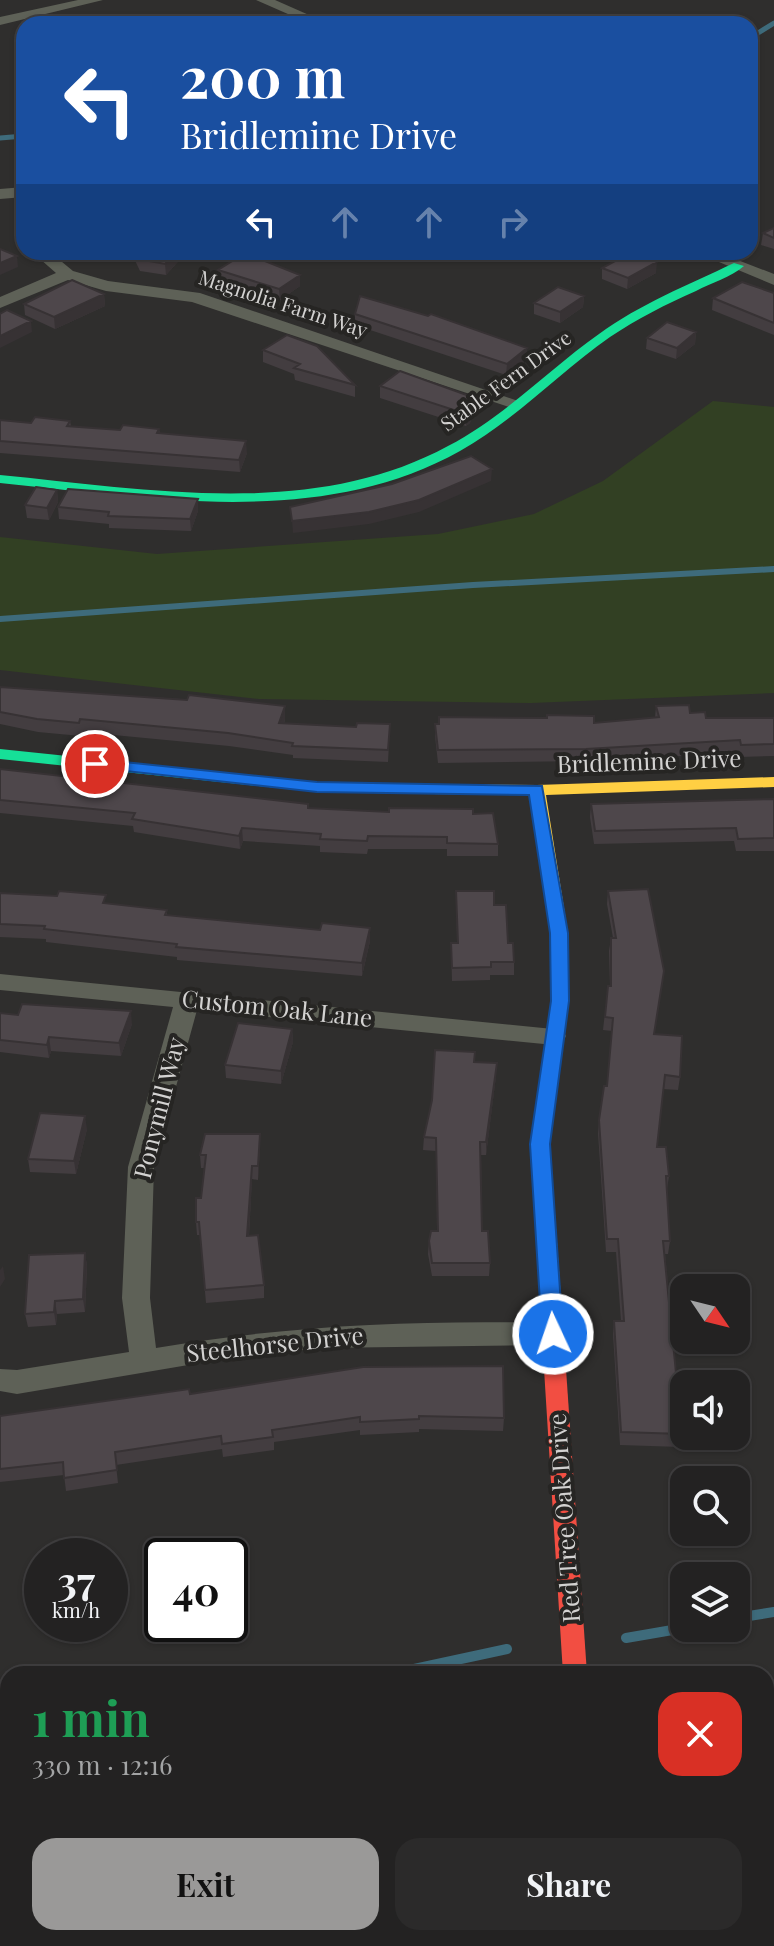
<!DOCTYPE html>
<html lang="en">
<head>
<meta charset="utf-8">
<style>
  body { margin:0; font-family:"Playfair Display",serif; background:#2b2a2a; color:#f1f3f6; height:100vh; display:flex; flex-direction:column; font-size:30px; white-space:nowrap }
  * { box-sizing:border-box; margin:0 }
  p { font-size:26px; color:#a3a4a5 }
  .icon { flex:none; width:44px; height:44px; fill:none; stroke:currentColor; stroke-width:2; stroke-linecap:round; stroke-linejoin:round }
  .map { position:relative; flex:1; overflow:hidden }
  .side { position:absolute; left:0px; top:1666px; width:774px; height:280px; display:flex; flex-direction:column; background:#232222; border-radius:24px 24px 0 0; box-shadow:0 2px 6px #0004,0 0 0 2px #403f40 }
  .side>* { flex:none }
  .guide { position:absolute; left:16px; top:16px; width:742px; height:244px; border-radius:24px; box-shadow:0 2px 6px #0004,0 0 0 2px #403f40; background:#1a4fa0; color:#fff; overflow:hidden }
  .needle { width:52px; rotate:125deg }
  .buttons { position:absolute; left:670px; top:1274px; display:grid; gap:16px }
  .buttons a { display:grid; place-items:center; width:80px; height:80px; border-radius:16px; background:#232222; box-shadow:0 2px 6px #0004,0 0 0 2px #403f40; font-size:40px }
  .speed { position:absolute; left:24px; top:1538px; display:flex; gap:16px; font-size:40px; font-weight:700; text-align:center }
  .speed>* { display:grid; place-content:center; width:104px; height:104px; border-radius:50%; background:#232222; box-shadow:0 2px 6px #0004,0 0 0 2px #403f40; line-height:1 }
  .speed small { font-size:20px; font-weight:400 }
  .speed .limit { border:4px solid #111; border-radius:12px; background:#fff; color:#111 }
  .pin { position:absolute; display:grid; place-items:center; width:68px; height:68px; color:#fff; margin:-34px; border:4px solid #fff; border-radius:50%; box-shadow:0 2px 8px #0007 }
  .me { position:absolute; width:88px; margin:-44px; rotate:357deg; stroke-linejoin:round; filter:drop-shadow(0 0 6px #0008) }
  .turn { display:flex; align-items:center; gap:28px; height:168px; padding:0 32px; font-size:36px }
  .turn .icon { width:104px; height:104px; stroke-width:2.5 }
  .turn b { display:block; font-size:56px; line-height:68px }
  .lanes { display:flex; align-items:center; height:76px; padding:0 32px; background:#0003; justify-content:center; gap:40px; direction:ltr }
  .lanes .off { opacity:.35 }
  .round { display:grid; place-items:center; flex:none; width:84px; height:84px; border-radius:24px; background:#2b2a2a }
  .head { display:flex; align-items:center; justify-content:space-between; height:136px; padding:0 32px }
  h1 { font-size:48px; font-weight:700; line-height:60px; color:#1e9e55 }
  .action { display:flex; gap:16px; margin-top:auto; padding:16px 32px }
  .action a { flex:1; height:92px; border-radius:24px; background:#9a9998; color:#111; font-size:32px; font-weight:700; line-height:92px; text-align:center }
  .action a+a { background:#2b2a2a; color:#f1f3f6 }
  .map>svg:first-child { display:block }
</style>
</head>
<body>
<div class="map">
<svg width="774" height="1946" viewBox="0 0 774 1946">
  <rect width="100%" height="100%" fill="#2f2e2d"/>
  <path fill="#324023" d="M 713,401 L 774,407 L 774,693 L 531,703 L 259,699 L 0,670 L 0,537 L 157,554 L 438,534 L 534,514 L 603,481 Z"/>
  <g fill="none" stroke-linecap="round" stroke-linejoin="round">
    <path stroke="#3e6b7b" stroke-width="5" d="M 750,38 L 774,23
      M 0,138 L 24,136"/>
    <path stroke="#3e6b7b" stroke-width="6" d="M 0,619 L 473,585 L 774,569"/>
    <path stroke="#3e6b7b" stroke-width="10" d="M 736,1618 L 774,1612
      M 626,1638 L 684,1628
      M 391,1674 L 507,1649
      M 0,1760 L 8,1760"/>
    <path fill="#5e6157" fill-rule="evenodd" d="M 78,0 L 103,0 L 0,25 L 0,17 Z
      M 256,0 L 275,0 L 309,15 L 297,18 Z
      M 24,187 L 24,197 L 0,199 L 0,189 Z
      M 32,252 L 50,252 L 73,271 L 108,281 L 200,293 L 524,403 L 521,407 L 509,407 L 192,302 L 106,291 L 68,280 L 0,308 L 0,297 L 56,273 Z
      M 695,252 L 717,252 L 774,274 L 774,285 Z
      M 0,974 L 563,1030 L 566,1036 L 563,1042 L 554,1045 L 197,1010 L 154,1167 L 150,1298 L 156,1348 C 289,1325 419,1320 553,1323 L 563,1326 L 567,1334 L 563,1342 L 553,1345 L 320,1348 L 206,1362 L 17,1394 L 0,1391 L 0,1369 L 17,1370 L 129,1352 L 122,1298 L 128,1167 L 173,1007 L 0,990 Z
      M 576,1938 L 610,1938 L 610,1946 L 576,1946 Z"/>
    <path fill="#16e098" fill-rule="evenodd" d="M 734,263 L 744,266 C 731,277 711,283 696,291 C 666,304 637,319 610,337 C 559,373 515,420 460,451 C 321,529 150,498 0,483 L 0,475 C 147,489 312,520 448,446 C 504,417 548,370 599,334 C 640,304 688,285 734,263 Z
      M 0,749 L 317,782 L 432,784 L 440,789 L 432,794 L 317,792 L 0,759 Z"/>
    <path fill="#ffcf43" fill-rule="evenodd" d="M 774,777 L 774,787 L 546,795 L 568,933 L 569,1001 L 550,1144 L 566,1369 L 563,1375 L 555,1378 L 547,1375 L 544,1369 L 530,1144 L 551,1001 L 550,933 L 530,795 L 432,794 L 424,789 L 432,784 L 537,785 Z"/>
    <path fill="#f24e42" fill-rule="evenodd" d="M 555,1360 L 563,1363 L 566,1369 L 587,1674 L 563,1674 L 544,1369 L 547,1363 Z"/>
  </g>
  <path fill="#433d40" d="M 774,228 L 774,249 L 761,245 L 763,233 Z
    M 131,252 L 182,252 L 183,256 L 166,275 L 140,271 Z
    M 602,268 L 656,273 L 627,289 L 602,279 Z
    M 218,270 L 300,286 L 280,300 L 219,281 Z
    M 774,293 L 774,335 L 712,310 L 713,298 Z
    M 104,294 L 105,306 L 55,329 L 25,315 L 24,304 Z
    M 584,296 L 583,307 L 560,323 L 534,314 L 534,303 Z
    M 355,314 L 428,316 L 527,360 L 506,375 L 355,325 Z
    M 696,332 L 695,344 L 676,359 L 646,349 L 647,338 Z
    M 263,350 L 355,385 L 355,397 L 295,380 L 294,374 L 263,362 Z
    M 380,386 L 474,410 L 470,423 L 466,426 L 380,398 Z
    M 0,420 L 31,423 L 70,421 L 71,426 L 120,430 L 159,429 L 160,434 L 247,453 L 240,472 L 0,453 Z
    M 57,490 L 58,502 L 49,520 L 27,518 L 25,505 Z
    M 58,507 L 198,511 L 191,531 L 109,528 L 109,524 L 59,519 Z
    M 0,687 L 285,706 L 285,719 L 284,724 L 356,727 L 390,724 L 388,762 L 293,758 L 293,755 L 229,746 L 82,732 L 81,736 L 38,732 L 0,724 Z
    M 656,706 L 690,713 L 706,718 L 774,718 L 774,756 L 739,757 L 739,753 L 585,761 L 438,763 L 435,736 L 435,724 L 594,723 L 655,718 Z
    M 0,769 L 308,808 L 389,812 L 473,814 L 498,844 L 498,856 L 447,856 L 447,849 L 368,849 L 367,854 L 320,852 L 320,846 L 243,841 L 240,849 L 134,832 L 133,826 L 0,813 Z
    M 774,799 L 774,851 L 736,851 L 734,841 L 594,844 L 590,817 L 591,804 Z
    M 456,891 L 494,905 L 514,962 L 514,975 L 490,975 L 490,980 L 452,981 L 451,943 L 457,943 Z
    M 608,891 L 655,1034 L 680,1077 L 678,1090 L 663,1089 L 657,1147 L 669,1176 L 667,1189 L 670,1241 L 668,1254 L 665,1254 L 682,1434 L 681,1447 L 620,1445 L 613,1334 L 614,1321 L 621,1321 L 616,1252 L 606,1252 L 598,1133 L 599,1120 L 607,1086 L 612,1031 L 603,1030 L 608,986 L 610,986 L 609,951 L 611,938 L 613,938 L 607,904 Z
    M 0,893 L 167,910 L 167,916 L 320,930 L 370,928 L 370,941 L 362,976 L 177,960 L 177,957 L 46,942 L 46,939 L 0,937 Z
    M 0,1013 L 132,1024 L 121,1056 L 51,1051 L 49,1058 L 0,1052 Z
    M 292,1029 L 293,1042 L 281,1084 L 226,1078 L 225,1065 Z
    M 474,1062 L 496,1076 L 486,1155 L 481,1155 L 482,1231 L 490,1263 L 489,1276 L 432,1276 L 428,1254 L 429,1241 L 437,1231 L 436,1151 L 423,1150 L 424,1137 Z
    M 87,1129 L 76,1174 L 30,1172 L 28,1159 Z
    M 260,1134 L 260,1147 L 258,1180 L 252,1179 L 249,1236 L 264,1285 L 264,1298 L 206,1303 L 200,1235 L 197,1235 L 196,1222 L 201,1198 L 204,1168 L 201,1168 L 200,1155 Z
    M 85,1253 L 87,1266 L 85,1312 L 57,1314 L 56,1325 L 28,1327 L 25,1314 Z
    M 190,1394 L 504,1418 L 503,1431 L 419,1429 L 419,1432 L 360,1435 L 360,1430 L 274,1442 L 274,1450 L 223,1457 L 222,1449 L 116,1465 L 118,1483 L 66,1491 L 64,1475 L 0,1482 L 0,1416 Z
    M 8,1817 L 8,1890 L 0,1881 L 0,1823 Z
    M 266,1938 L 282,1938 L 275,1946 Z
    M 443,1938 L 520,1938 L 520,1942 L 443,1946 Z
    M 674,1938 L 760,1938 L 761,1946 L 675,1946 Z"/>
  <path fill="#373234" d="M 176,252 L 182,252 L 183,256 L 166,275 L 165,264 Z
    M 17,256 L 18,267 L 0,275 L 0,263 Z
    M 657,262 L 656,273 L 627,289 L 628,278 Z
    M 300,275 L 300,286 L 280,300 L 279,289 Z
    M 104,294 L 105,306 L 55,329 L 54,317 Z
    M 584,296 L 583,307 L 560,323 L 560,312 Z
    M 31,321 L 32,332 L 0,348 L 0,336 Z
    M 696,332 L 695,344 L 676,359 L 677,348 Z
    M 527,348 L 527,360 L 506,375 L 507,364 Z
    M 475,398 L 474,410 L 470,423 L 466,426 L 466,414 Z
    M 246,441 L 247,453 L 240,472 L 239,460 Z
    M 492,469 L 491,481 L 419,512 L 369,524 L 293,533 L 292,521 Z
    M 57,490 L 58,502 L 49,520 L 47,508 Z
    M 198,499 L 198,511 L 191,531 L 190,519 Z
    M 285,706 L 285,719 L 279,736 L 279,723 Z
    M 242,828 L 243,841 L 240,849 L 239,836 Z
    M 370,928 L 370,941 L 362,976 L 362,963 Z
    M 131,1011 L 132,1024 L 121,1056 L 119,1043 Z
    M 292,1029 L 293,1042 L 281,1084 L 281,1071 Z
    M 49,1037 L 51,1051 L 49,1058 L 47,1045 Z
    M 497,1063 L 496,1076 L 486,1155 L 486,1142 Z
    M 85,1116 L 87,1129 L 76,1174 L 74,1161 Z
    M 260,1134 L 260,1147 L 258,1180 L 258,1166 Z
    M 252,1166 L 252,1179 L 248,1249 L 247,1236 Z
    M 85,1253 L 87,1266 L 85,1312 L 83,1299 Z
    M 3,1266 L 5,1279 L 0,1287 L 0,1270 Z
    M 55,1301 L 57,1314 L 56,1325 L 54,1312 Z
    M 274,1938 L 282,1938 L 275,1946 Z"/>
  <path fill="#4e474b" stroke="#373234" stroke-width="2" d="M 774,228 L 774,238 L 763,233 Z
    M 0,249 L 17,256 L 0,263 Z
    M 136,252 L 176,252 L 165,264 L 139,259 Z
    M 632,252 L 657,262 L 628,278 L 602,268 Z
    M 245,253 L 300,275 L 279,289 L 218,270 Z
    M 72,280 L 104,294 L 54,317 L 24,304 Z
    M 742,282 L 774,293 L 774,323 L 713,298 Z
    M 558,287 L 584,296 L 560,312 L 534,303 Z
    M 360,296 L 428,316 L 431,314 L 527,348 L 507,364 L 355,314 Z
    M 7,310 L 31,321 L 0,336 L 0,314 Z
    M 667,322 L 696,332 L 677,348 L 647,338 Z
    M 287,335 L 317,346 L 355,385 L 294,368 L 300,364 L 263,350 Z
    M 400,371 L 475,398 L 471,411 L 466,414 L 380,386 Z
    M 35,417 L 70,421 L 67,426 L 120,430 L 123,425 L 159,429 L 157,433 L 246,441 L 239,460 L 0,441 L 0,420 L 31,423 Z
    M 471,456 L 492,469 L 419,500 L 369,512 L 292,521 L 290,507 L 392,484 Z
    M 36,487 L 57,490 L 47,508 L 25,505 Z
    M 68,489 L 198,499 L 190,519 L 108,516 L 109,512 L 58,507 Z
    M 0,687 L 187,700 L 189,695 L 285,706 L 279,723 L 356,727 L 357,723 L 390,724 L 388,750 L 292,746 L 293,743 L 228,733 L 80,719 L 79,723 L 37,719 L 0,712 Z
    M 689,705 L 690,713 L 705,712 L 706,718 L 774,718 L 774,744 L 741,745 L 740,740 L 586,749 L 438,750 L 435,724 L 439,724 L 439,717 L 547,718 L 547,715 L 594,716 L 594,723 L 659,717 L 656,706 Z
    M 0,769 L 308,804 L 308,808 L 389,812 L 389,808 L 473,809 L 473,814 L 493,813 L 498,844 L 447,843 L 447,837 L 368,836 L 367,841 L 320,839 L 321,834 L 242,828 L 239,836 L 132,819 L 135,813 L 0,800 Z
    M 774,799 L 774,838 L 738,839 L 736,828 L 595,831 L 591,804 Z
    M 648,889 L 664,971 L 654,1034 L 682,1036 L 680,1077 L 665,1075 L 657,1147 L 666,1147 L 669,1176 L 666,1176 L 670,1241 L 663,1241 L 682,1434 L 621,1432 L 614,1321 L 624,1321 L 618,1239 L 607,1239 L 599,1120 L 604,1086 L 607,1086 L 613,1018 L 605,1017 L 608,986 L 611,986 L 611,938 L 616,938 L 608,891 Z
    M 59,891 L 106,895 L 103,903 L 167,910 L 165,915 L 320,930 L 322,923 L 370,928 L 362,963 L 176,947 L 177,944 L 44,929 L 45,926 L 0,924 L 0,893 L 57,896 Z
    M 456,891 L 494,891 L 494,905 L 506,905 L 508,943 L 513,943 L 514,962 L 491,962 L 491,967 L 452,968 L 451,943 L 458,943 Z
    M 22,1004 L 131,1011 L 119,1043 L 49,1037 L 47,1045 L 0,1040 L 0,1013 L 18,1015 Z
    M 238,1023 L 292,1029 L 281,1071 L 225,1065 Z
    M 435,1050 L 475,1052 L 474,1062 L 497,1063 L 486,1142 L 480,1142 L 482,1231 L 488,1231 L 490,1263 L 432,1263 L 429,1241 L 431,1231 L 438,1231 L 436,1138 L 424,1137 L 432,1100 Z
    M 40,1113 L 85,1116 L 74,1161 L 28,1159 Z
    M 205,1134 L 260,1134 L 258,1166 L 252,1166 L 247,1236 L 258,1235 L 264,1285 L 205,1290 L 199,1222 L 196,1222 L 196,1198 L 201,1198 L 206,1155 L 200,1155 Z
    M 85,1253 L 83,1299 L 55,1301 L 54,1312 L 25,1314 L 29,1255 Z
    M 503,1366 L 504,1418 L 419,1416 L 419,1419 L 360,1422 L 360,1417 L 272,1430 L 273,1437 L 222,1444 L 221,1436 L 115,1452 L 117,1470 L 64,1478 L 63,1462 L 0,1469 L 0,1416 L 189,1389 L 190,1394 L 363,1367 Z
    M 8,1817 L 8,1882 L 0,1873 L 0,1823 Z
    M 678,1938 L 760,1938 L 761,1946 L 678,1946 Z"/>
  <path fill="#1a73e8" stroke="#114b97" stroke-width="2" d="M 95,759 L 317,782 L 542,786 L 568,933 L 569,1001 L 550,1144 L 563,1334 L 560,1340 L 553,1342 L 542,1334 L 530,1144 L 551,1001 L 550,933 L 529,795 L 317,792 L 89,767 L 89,760 Z"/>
  <g text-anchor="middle" stroke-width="8" stroke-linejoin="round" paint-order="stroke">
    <g font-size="20" fill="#d3d2d1" stroke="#262523">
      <text transform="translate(283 304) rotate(18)" y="7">Magnolia Farm Way</text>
      <text transform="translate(506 381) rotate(-36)" y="7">Stable Fern Drive</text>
    </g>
    <g font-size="24" fill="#d3d2d1" stroke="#262523">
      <text transform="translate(649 762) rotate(-2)" y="8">Bridlemine Drive</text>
      <text transform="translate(277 1009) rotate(6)" y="8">Custom Oak Lane</text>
      <text transform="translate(160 1108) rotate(-76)" y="8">Ponymill Way</text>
      <text transform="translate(275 1345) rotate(-6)" y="8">Steelhorse Drive</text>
      <text transform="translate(565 1518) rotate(-94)" y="8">Red Tree Oak Drive</text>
    </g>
  </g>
</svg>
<div class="buttons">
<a><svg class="needle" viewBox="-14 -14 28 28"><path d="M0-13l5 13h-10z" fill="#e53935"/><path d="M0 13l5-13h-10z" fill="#a3a4a5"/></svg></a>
<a><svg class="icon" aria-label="sound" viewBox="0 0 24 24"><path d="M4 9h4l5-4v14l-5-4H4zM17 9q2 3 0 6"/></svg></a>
<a><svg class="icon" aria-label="search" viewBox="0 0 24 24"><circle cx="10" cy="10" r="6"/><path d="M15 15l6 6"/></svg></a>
<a><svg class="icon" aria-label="layers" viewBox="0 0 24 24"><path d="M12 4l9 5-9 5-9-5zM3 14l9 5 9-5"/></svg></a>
</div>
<div class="speed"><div>37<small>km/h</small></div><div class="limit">40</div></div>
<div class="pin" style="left:95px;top:764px;background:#d93025"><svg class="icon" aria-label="arrive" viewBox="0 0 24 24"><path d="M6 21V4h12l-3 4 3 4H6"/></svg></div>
<svg class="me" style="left:553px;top:1334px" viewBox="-20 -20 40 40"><circle r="17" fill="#1a73e8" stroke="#fff" stroke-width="3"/><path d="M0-11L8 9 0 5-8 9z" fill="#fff"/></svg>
<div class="guide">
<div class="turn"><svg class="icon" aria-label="left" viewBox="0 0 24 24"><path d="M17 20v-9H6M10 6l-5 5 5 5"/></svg><div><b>200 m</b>Bridlemine Drive</div></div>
<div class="lanes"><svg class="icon" aria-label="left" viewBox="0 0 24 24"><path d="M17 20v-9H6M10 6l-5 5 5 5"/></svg><svg class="icon off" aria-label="ahead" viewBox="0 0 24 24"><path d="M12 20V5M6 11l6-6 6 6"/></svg><svg class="icon off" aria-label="ahead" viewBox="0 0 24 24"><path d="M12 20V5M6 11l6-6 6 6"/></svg><svg class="icon off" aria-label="right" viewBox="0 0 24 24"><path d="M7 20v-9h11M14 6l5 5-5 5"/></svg></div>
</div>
<section class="side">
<div class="head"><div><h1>1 min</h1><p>330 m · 12:16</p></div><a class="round" style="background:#d93025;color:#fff"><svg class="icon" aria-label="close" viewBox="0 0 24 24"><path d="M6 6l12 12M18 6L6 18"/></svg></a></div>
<div class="action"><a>Exit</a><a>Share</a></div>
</section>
</div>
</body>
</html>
